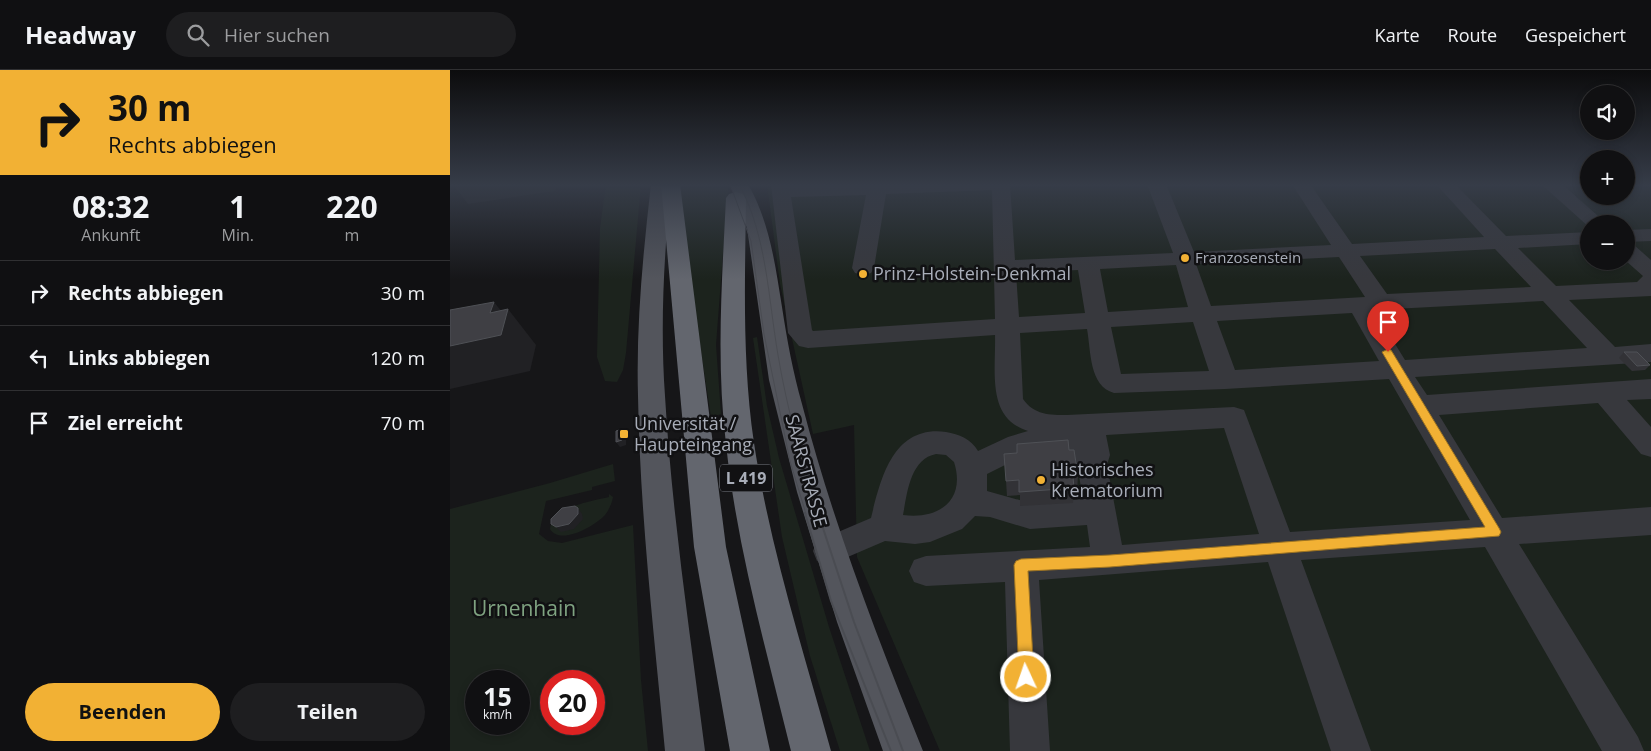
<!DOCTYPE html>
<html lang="de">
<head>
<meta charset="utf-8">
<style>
  body { margin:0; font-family:"Open Sans",sans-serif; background:#1e1e20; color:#f1f3f6; height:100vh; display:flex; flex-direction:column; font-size:19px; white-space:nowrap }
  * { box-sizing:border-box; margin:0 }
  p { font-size:16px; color:#9c9d9f }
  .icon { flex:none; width:28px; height:28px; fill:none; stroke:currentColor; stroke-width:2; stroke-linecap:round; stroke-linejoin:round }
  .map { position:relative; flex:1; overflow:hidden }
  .details { display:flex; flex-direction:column; background:#101012; width:450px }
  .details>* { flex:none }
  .guide { background:#f2b134; color:#111; overflow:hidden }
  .fabs { position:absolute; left:1130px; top:15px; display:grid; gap:10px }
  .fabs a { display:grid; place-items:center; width:55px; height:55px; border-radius:50%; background:#101012; box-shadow:0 2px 8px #0003,0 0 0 1px #303032; font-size:25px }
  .speed { position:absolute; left:15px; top:600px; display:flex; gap:10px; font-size:25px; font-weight:700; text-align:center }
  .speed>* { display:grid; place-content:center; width:65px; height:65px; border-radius:50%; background:#101012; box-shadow:0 2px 8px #0003,0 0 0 1px #303032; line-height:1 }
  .speed small { font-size:12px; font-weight:400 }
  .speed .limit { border:8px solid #d22; background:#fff; color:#111 }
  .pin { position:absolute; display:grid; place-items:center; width:42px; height:42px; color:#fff; margin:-51px -21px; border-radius:50% 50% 50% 0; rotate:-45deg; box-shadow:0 0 5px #0007 }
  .pin .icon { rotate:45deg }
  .me { position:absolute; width:55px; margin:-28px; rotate:357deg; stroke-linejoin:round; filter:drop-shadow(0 0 4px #0008) }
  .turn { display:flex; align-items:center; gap:18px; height:105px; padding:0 25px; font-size:22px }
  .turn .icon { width:65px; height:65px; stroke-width:2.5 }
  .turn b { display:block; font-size:35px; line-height:42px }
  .eta { display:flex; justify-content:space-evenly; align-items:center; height:85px; text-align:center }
  .eta b { font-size:30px; font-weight:700; line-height:35px }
  .button { display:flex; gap:10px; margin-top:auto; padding:10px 25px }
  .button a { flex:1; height:58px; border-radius:30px; background:#f2b134; color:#111; font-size:20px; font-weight:700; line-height:58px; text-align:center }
  .button a+a { background:#1e1e20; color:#f1f3f6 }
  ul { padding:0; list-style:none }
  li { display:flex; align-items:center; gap:15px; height:65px; padding:0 25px; border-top:1px solid #303032 }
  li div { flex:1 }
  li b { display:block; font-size:19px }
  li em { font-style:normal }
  header { display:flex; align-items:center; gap:30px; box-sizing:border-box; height:70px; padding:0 25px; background:#101012; border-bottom:1px solid #303032 }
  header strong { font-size:24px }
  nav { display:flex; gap:28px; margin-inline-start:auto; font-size:18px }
  .search { width:350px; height:45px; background:#1e1e20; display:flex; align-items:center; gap:12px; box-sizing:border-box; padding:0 18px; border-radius:28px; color:#9c9d9f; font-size:19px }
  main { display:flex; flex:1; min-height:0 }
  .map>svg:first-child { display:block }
</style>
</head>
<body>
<header>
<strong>Headway</strong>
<div class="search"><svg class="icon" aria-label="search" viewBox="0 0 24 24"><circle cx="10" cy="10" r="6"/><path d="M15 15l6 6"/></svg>Hier suchen</div>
<nav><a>Karte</a><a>Route</a><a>Gespeichert</a></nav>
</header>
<main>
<section class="details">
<div class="guide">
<div class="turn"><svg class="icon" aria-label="right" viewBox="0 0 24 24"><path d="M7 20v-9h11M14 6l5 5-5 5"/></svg><div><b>30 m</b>Rechts abbiegen</div></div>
</div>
<div class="eta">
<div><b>08:32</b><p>Ankunft</p></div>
<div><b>1</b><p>Min.</p></div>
<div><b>220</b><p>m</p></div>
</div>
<ul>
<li><svg class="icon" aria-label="right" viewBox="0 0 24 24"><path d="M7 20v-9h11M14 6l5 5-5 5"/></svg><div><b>Rechts abbiegen</b></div><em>30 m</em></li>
<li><svg class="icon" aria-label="left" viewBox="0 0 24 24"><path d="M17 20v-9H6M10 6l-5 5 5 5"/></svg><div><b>Links abbiegen</b></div><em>120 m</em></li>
<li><svg class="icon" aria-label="arrive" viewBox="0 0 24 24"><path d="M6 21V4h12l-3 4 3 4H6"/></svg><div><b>Ziel erreicht</b></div><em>70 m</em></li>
</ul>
<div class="button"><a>Beenden</a><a>Teilen</a></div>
</section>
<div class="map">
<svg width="1201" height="681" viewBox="0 0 1201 681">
  <rect width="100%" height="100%" fill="#161618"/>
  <path fill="#1c231d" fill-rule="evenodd" d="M 156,114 L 191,114 L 176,283 L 173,300 L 167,312 L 155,311 L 147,287 L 150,158 Z
    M 229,114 L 275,114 L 278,118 L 266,275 L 271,344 L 261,347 L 241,216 Z
    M 317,114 L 1139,114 L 1139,126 L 1176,126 L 1176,114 L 1201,114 L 1201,681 L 490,681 L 407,487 L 404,355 L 363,364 L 330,214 ZM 1139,154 L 1176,154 L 1176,191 L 1139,191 Z
    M 307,267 L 317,336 L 329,388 L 379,557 L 420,681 L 390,681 L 360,586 L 332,467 L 303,268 Z
    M 163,394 L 165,411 L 142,417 L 142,420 L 96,431 L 89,464 L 98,471 L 112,473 L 183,455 L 191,610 L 198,681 L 0,681 L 0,439 L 100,413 ZM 69,611 L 69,654 L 26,654 L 26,611 ZM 144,611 L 144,654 L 101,654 L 101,611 Z
    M 159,424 L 163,427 C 162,433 159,440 155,445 C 145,456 110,476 100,459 C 102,437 142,431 159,427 Z"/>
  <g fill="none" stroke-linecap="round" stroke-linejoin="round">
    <path fill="#37383d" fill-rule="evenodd" d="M 321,114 L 339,114 L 340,116 L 399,114 L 560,114 L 565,190 L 723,183 L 697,114 L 716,114 L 744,182 L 881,175 L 842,114 L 860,114 L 902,174 L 1034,167 L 986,114 L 1005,114 L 1056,166 L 1139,162 L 1139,174 L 1068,178 L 1106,216 L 1187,212 L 1193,206 L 1176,191 L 1176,174 L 1184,175 L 1201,190 L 1201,226 L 1119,230 L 1165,277 L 1201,274 L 1201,292 L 965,307 L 977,325 L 1201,309 L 1201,329 L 1177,330 L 1201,357 L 1201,387 L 1191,384 L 1148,333 L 989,345 L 1052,448 L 1201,437 L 1201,465 L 1069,474 L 1188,667 L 1194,681 L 1152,681 L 1035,477 L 851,490 L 921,681 L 881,681 L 818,492 L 589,510 L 600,681 L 560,681 L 555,512 L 476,516 L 464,512 L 459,501 L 464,490 L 476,486 L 640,477 L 637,455 L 580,459 L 540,447 L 525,446 L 512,459 L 480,472 L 465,474 L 435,471 L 379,495 L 367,491 L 363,481 L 367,471 L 421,448 C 431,408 443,355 496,362 C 509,364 521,369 528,381 L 558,367 L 578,361 C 536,348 546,301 545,265 L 358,278 L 349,276 L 338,263 ZM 542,120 L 545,249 L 363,261 L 362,260 L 341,127 L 416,125 L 402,198 L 405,203 L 413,205 L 421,203 L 424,198 L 436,124 ZM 1045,179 L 1081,217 L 937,224 L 910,186 ZM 889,187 L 915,227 L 761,236 L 746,194 ZM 726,195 L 738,237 L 658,242 L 650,199 ZM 628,200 L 635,243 L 569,247 L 566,203 ZM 1093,231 L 1137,278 L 955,290 L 924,240 ZM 902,243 L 929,291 L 785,300 L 767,251 ZM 743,252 L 759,301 L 671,304 L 661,257 ZM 637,259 C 641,281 639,316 664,323 L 775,319 L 939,309 L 1020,450 L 840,462 L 794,340 L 784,337 L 617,345 C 600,345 584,345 573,329 L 570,263 ZM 774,358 L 809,464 L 672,475 L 657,395 L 660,385 L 656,365 ZM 594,381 L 608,384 L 628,400 L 633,429 L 580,433 L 537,421 L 537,404 L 577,384 ZM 486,384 L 496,385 L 504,392 C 516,429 490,450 453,445 C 457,424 460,389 486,384 Z
      M 1091,114 L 1112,114 L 1157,154 L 1139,154 L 1139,157 Z
      M 1201,159 L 1201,171 L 1176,172 L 1176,160 Z"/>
    <path fill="#53555c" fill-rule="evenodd" d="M 201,114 L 221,114 C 214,184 210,256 215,326 C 222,445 240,563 255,681 L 215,681 C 204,563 190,444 188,326 C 186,255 193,184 201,114 Z
      M 280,114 L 298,114 C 320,153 325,194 332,237 C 337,270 343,302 352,334 C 383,453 427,567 473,681 L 433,681 L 387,552 L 347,422 L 319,310 L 297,158 Z"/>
    <path fill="#63666e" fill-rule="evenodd" d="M 211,114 L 230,114 L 276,477 L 320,681 L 280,681 L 244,477 Z
      M 286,122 L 293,124 L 296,128 C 295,210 292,292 304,373 C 320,478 353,579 381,681 L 341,681 C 316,579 287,478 276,374 C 266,292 272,210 276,128 L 279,124 Z"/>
    <path stroke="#4a4c52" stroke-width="1" d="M 280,114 L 301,171 L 314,264 L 340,391 L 356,444
      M 289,114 C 317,166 318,227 328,285 C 337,339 352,392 368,444"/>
    <path stroke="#4a4c52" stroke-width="2" d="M 355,443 L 381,531 L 441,681
      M 368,443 L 404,552 L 453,681"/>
  </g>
  <path fill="#323236" d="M 1174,282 L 1200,295 L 1195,300 L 1182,301 L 1169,288 Z
    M 619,380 L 628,406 L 627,421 L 624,421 L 623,433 L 570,436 L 570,425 L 557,426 L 556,411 Z"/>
  <path fill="#212124" d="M 3,114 L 118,114 L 107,115 L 105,121 L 18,134 Z
    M 44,232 L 56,247 L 58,239 L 86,275 L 80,301 L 0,319 L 0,276 L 40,243 Z
    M 172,359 L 176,365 L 176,375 L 170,377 L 166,372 Z
    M 128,438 L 132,444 L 133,449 L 124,459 L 111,462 L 106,457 Z"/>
  <path fill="#3f3f44" stroke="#4f5156" d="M 44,232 L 40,243 L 58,239 L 51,265 L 0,276 L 0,240 Z
    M 1174,282 L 1187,282 L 1200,295 L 1187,296 Z
    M 172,359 L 172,370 L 166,372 L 166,361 Z
    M 618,370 L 619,380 L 624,380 L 628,406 L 623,407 L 624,418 L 569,422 L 569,410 L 556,411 L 554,384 L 567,383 L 567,374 Z
    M 125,436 L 128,438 L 128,444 L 119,454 L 106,457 L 101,454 L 101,449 L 112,438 Z"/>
  <linearGradient id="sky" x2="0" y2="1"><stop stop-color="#0c0c0d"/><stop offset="0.55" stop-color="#363c48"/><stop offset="1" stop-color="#363c48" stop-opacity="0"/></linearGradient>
  <rect width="1201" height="209" fill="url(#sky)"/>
  <path fill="#f2b134" stroke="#9d7322" d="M 938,279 L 941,280 L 1049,458 L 1051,462 L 1049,466 L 660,497 L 578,501 L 584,607 L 582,612 L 576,614 L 571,612 L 569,607 L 564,495 L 566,491 L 571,489 L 660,485 L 1035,457 L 932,282 Z"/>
  <g fill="#f2b134" stroke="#111113" stroke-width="2">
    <circle cx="735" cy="188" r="5"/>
    <circle cx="413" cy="204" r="5"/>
    <rect x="169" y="359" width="10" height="10" rx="2.5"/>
    <circle cx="591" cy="410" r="5"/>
  </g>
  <g text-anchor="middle" stroke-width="5" stroke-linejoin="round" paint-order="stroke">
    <g font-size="15" fill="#a8adb8" stroke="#111113" text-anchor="start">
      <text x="745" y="193">Franzosenstein</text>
    </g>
    <rect fill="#111113" stroke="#7b7e86" stroke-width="1" x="270" y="394.5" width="52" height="27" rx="4"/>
    <g font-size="16" font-weight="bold" fill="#a8adb8">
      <text x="296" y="414">L 419</text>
    </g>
    <g font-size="18" fill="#a8adb8" stroke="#111113" text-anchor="start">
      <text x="423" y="210">Prinz-Holstein-Denkmal</text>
      <text x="184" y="360">Universität /<tspan x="184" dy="21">Haupteingang</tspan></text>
      <text x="601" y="406">Historisches<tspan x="601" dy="21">Krematorium</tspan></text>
    </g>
    <g font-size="18" fill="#a8adb8" stroke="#111113">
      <text transform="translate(356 401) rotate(75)" y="6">SAARSTRASSE</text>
    </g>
    <g font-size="21" fill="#7fa381" stroke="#111113">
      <text x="74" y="546">Urnenhain</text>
    </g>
  </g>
</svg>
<div class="fabs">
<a><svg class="icon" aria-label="sound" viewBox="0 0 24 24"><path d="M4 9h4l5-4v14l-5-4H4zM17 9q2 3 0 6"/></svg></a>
<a>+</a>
<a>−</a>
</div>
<div class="speed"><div>15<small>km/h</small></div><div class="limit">20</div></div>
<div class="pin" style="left:938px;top:282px;background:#d93025"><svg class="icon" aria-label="arrive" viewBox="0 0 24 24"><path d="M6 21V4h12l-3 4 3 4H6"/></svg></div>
<svg class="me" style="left:576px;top:607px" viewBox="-20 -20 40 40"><circle r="17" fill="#f2b134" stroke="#fff" stroke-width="3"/><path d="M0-11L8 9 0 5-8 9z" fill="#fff"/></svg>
</div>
</main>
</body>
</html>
